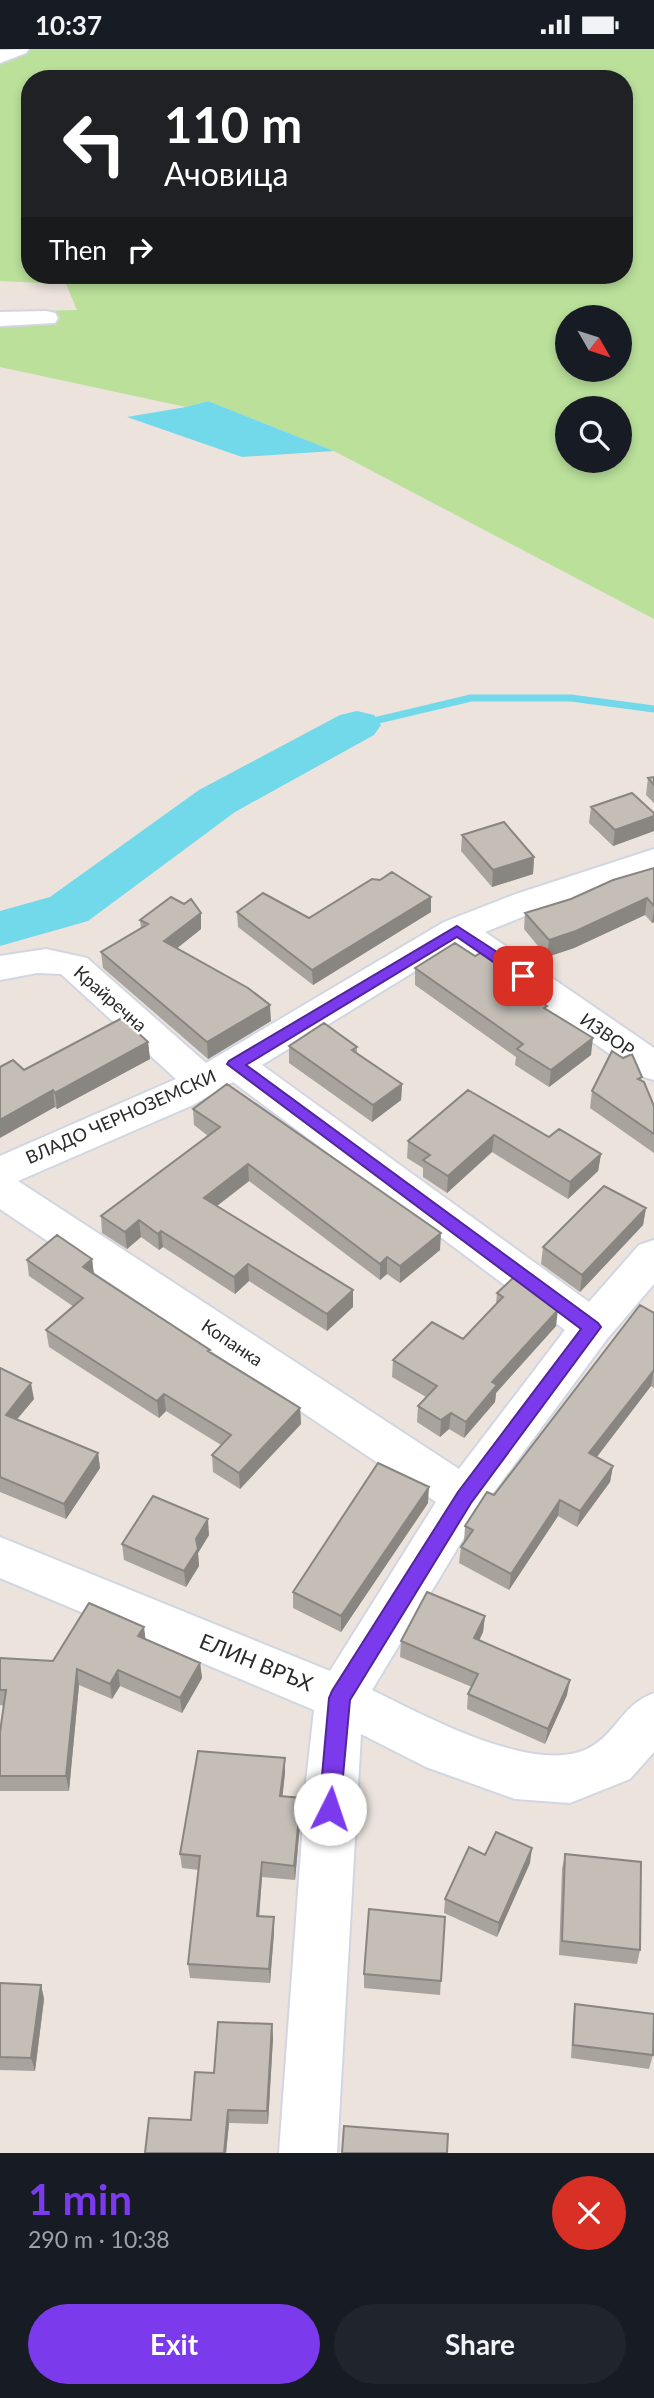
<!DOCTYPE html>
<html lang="en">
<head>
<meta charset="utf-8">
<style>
  body { margin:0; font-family:Lato,sans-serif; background:#20242c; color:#f1f3f6; height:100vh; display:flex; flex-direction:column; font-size:26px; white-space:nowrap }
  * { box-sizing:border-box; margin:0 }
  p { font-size:23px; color:#9ea1a6 }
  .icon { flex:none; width:38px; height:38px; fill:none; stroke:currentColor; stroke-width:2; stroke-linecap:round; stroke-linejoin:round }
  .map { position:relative; height:2104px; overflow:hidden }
  .details { display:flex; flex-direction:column; background:#171b24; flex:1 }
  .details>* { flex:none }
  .banner { position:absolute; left:21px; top:21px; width:612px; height:214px; border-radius:28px; box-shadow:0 4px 10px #0003; background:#202124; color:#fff; overflow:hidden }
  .needle { width:46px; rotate:129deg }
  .controls { position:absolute; left:555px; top:256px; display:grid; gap:14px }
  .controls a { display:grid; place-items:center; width:77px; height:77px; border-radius:50%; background:#171b24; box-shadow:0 4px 10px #0003; font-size:35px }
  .pin { position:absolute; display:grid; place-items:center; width:60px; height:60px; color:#fff; margin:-30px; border-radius:14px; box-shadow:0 4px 10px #0006 }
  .me { position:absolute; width:77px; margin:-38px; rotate:4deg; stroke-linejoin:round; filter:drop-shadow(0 0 5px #0008) }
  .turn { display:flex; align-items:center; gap:24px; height:147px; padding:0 28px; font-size:32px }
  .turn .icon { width:91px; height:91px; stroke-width:2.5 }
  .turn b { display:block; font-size:49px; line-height:60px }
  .then { display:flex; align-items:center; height:66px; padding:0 28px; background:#0003; gap:14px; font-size:26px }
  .round { display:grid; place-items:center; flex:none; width:74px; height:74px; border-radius:37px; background:#20242c }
  .headline { display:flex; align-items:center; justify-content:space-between; height:119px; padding:0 28px }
  h1 { font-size:42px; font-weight:700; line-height:52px; color:#7c3aed }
  .button { display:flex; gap:14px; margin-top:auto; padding:14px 28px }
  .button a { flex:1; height:80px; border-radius:42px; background:#7c3aed; color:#fff; font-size:28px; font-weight:700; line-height:80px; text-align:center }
  .button a+a { background:#20242c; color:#f1f3f6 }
  .status { display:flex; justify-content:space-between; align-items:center; height:49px; padding:0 35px; background:#171b24; direction:ltr }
  .status svg { height:19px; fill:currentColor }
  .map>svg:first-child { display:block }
</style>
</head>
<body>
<div class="status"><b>10:37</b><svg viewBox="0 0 49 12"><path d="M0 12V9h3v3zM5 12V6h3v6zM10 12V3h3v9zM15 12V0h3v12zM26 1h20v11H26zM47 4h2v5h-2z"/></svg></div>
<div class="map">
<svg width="654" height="2104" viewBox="0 0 654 2104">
  <rect width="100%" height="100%" fill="#ebe3dc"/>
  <path fill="#bae09a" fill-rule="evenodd" d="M 0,0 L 654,0 L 654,570 L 334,402 L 208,352 L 186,358 L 0,318 L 0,263 L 77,261 L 66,235 L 0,232 ZM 30,30 L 625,30 L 625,226 L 30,226 ZM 567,268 L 620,268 L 620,320 L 567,320 ZM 567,359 L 620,359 L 620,411 L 567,411 Z"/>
  <path fill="#72d9ea" d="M 208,352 L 334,402 L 242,408 L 127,368 L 186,358 Z"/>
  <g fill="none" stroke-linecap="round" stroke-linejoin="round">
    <path stroke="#72d9ea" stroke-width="7" d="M 357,676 L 471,649 L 571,649 L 654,660"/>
    <path fill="#72d9ea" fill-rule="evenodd" d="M 357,662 L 374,666 L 381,676 L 374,686 L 235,763 L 88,872 L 0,897 L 0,862 L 50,848 L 199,741 L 340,666 Z"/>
    <g stroke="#d1d6e2" stroke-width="4">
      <path id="minor" d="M 29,0 L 26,4 L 0,14 L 0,1 Z
        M 46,262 L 55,264 L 58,269 L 55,274 L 0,277 L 0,263 Z
        M 654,800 L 654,823 L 540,861 L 485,883 L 654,999 L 654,1031 L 641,1027 L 456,897 L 262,1016 L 589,1253 L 639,1196 L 654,1191 L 654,1235 L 607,1290 L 480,1462 L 372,1641 C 422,1665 541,1732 594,1696 C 619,1680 622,1656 654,1644 L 654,1703 L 630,1730 L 570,1754 L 515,1750 L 426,1718 L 361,1685 L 337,2104 L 279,2104 L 306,1733 L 314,1661 L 0,1529 L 0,1488 L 330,1622 L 436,1453 L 0,1160 L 0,1107 L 176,1030 L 61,925 L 37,924 L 0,931 L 0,907 L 46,900 L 87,909 L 206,1014 L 444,873 L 516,845 ZM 233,1033 L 565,1281 L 459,1420 L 18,1132 L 193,1056 Z"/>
    </g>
    <use href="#minor" fill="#fff" fill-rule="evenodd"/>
  </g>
  <path fill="#a9a39d" d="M 654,728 L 654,754 L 646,746 L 648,729 Z
    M 591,758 L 654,782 L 613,797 L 589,774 Z
    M 462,786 L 534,808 L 533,825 L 492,838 L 461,802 Z
    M 654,819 L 654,873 L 652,874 L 645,866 L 574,899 L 547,908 L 524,880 L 525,864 L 571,850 Z
    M 380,831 L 431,848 L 431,863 L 313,936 L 238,878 L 237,863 L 309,869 Z
    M 140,871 L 201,880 L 177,899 L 271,972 L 208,1010 L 103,919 L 101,903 L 141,879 Z
    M 475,907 L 512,922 L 511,932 L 591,1006 L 549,1038 L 515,1016 L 516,1008 L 415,936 L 415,919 Z
    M 148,993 L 150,1010 L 57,1060 L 24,1021 Z
    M 289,997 L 357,998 L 357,1005 L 402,1035 L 401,1051 L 372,1073 L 289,1014 Z
    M 641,1032 L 654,1057 L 654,1104 L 590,1059 L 592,1042 Z
    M 468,1041 L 549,1088 L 601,1105 L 598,1122 L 568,1150 L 492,1103 L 447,1144 L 423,1128 L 423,1119 L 407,1109 L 408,1092 Z
    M 193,1060 L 440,1201 L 400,1234 L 387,1225 L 380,1231 L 249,1132 L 217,1157 L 353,1258 L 327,1282 L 249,1232 L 235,1245 L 163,1198 L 159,1201 L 141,1188 L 127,1200 L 102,1184 L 101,1167 L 208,1087 L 194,1076 Z
    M 646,1159 L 643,1176 L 580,1243 L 541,1215 L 543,1198 Z
    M 92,1210 L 94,1225 L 210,1303 L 300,1359 L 301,1375 L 240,1440 L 213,1423 L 212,1406 L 221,1396 L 166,1362 L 159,1369 L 49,1298 L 46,1281 L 74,1258 L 29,1227 L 27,1211 Z
    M 497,1244 L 556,1277 L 496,1344 L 495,1353 L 464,1389 L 449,1380 L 440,1388 L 417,1373 L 418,1357 L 426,1348 L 392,1328 L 393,1311 L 463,1290 L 496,1255 Z
    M 654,1264 L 654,1339 L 651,1337 L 596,1408 L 613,1417 L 610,1433 L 577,1478 L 558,1467 L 509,1541 L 459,1514 L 461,1498 L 464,1493 L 465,1477 L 494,1446 Z
    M 0,1319 L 34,1350 L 17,1370 L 98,1404 L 100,1419 L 66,1470 L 0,1443 Z
    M 428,1454 L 341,1583 L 293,1559 L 293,1543 Z
    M 209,1486 L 198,1504 L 199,1517 L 186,1538 L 124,1511 L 122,1495 Z
    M 485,1567 L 483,1583 L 479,1591 L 567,1646 L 545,1695 L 467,1660 L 468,1645 L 472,1638 L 400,1608 L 401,1592 Z
    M 146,1590 L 200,1614 L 202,1629 L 182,1664 L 120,1637 L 112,1650 L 79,1636 L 69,1742 L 0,1742 L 0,1683 L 4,1657 L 0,1656 L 0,1609 L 53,1612 Z
    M 285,1709 L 285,1724 L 282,1747 L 301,1764 L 295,1831 L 262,1828 L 259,1867 L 274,1868 L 274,1883 L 270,1934 L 190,1929 L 188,1915 L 199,1821 L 182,1819 L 180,1805 Z
    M 565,1805 L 640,1901 L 637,1915 L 559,1906 L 562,1820 Z
    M 485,1806 L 530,1814 L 497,1888 L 444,1864 L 445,1850 Z
    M 445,1868 L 440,1946 L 364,1939 L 364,1925 Z
    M 0,1934 L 41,1936 L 44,1950 L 35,2022 L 0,2021 Z
    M 575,1955 L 653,2006 L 649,2020 L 571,2009 L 573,1969 Z
    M 272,1975 L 273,1989 L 268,2075 L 229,2074 L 226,2104 L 145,2104 L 191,2071 L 214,2024 Z"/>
  <path fill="#898580" d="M 654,767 L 654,782 L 613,797 L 615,781 Z
    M 534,808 L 533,825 L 492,838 L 493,821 Z
    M 431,848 L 431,863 L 313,936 L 312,921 Z
    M 647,849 L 645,866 L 574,899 L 547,908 L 549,891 Z
    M 654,859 L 654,873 L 652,874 Z
    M 201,864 L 201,880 L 165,909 L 164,892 Z
    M 512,922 L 511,939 L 503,927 Z
    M 270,956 L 271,972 L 208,1010 L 207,993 Z
    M 593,989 L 591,1006 L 549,1038 L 551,1021 Z
    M 148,993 L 150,1010 L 57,1060 L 55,1044 Z
    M 402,1035 L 401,1051 L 372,1073 L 373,1056 Z
    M 53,1041 L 55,1058 L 0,1089 L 0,1071 Z
    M 494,1086 L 492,1103 L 447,1144 L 448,1127 Z
    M 601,1105 L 598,1122 L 568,1150 L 570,1133 Z
    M 248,1115 L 249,1132 L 205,1166 L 204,1149 Z
    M 646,1159 L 643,1176 L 580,1243 L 582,1226 Z
    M 139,1171 L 141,1188 L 127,1200 L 125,1183 Z
    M 161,1182 L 163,1198 L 159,1201 L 158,1185 Z
    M 441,1184 L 440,1201 L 400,1234 L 400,1217 Z
    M 387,1208 L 387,1225 L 380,1231 L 380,1215 Z
    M 92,1210 L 94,1227 L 83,1218 Z
    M 248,1215 L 249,1232 L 235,1245 L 234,1228 Z
    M 353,1241 L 353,1258 L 327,1282 L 327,1265 Z
    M 558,1261 L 556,1277 L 496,1344 L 495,1353 L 464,1389 L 466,1373 L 492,1333 Z
    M 654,1321 L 651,1337 L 587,1421 L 589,1404 Z
    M 31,1334 L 34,1350 L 8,1381 L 6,1366 Z
    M 164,1345 L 166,1362 L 159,1369 L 157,1352 Z
    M 300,1359 L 301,1375 L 240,1440 L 239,1424 Z
    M 451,1364 L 449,1380 L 440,1388 L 441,1371 Z
    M 98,1404 L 100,1419 L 66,1470 L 64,1455 Z
    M 613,1417 L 610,1433 L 577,1478 L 580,1462 Z
    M 429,1438 L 428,1454 L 341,1583 L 341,1567 Z
    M 560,1451 L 558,1467 L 509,1541 L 511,1525 Z
    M 208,1470 L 209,1486 L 198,1504 L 199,1517 L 186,1538 L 184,1522 L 196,1490 Z
    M 485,1567 L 483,1583 L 473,1605 L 474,1589 Z
    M 144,1578 L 146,1593 L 138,1587 Z
    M 200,1614 L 202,1629 L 182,1664 L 180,1649 Z
    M 77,1620 L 79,1636 L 69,1742 L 66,1727 Z
    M 118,1621 L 120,1637 L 112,1650 L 110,1635 Z
    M 570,1631 L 567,1646 L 545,1695 L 548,1680 Z
    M 285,1709 L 285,1724 L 281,1762 L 280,1747 Z
    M 301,1749 L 301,1764 L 295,1831 L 294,1817 Z
    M 532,1799 L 530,1814 L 497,1888 L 499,1874 Z
    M 262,1813 L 262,1828 L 258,1882 L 257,1867 Z
    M 274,1868 L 274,1883 L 270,1934 L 269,1920 Z
    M 41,1936 L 44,1950 L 35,2022 L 31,2009 Z
    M 272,1975 L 273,1989 L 268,2075 L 267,2062 Z
    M 228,2061 L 229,2074 L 226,2104 L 224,2104 Z"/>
  <path fill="#c4beb7" stroke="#898580" stroke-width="2" d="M 654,728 L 654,736 L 648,729 Z
    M 632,744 L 654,764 L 654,767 L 615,781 L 591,758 Z
    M 504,773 L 534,808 L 493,821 L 462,786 Z
    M 654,819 L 654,857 L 647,849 L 576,882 L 549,891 L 525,864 L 571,850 L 613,831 Z
    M 392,823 L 431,848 L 312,921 L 237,863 L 263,844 L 309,869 L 372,830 L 380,831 Z
    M 171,848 L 184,855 L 191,850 L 201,864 L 164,892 L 248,939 L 270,956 L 207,993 L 101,903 L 148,875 L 140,871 Z
    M 455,894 L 475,907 L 484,902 L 512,922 L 503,927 L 547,957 L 544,959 L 593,989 L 551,1021 L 517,1000 L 523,995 L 415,919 Z
    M 122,969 L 148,993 L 55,1044 L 53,1041 L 0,1071 L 0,1018 L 13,1011 L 24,1021 Z
    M 324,974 L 357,998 L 352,1001 L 402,1035 L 373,1056 L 289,997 Z
    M 612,1002 L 623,1009 L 632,1005 L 642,1028 L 638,1030 L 644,1033 L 654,1057 L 654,1085 L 592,1042 Z
    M 227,1035 L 441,1184 L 400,1217 L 387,1208 L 380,1215 L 248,1115 L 204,1149 L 353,1241 L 327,1265 L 248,1215 L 234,1228 L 161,1182 L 158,1185 L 139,1171 L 125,1183 L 101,1167 L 220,1078 L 193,1060 Z
    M 468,1041 L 549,1088 L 559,1080 L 601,1105 L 570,1133 L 494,1086 L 448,1127 L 423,1111 L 430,1106 L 408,1092 Z
    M 604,1137 L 646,1159 L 582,1226 L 543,1198 Z
    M 57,1186 L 92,1210 L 83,1218 L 210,1301 L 208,1302 L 300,1359 L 239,1424 L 212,1406 L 231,1386 L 164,1345 L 157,1352 L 46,1281 L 83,1249 L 27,1211 Z
    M 514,1228 L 558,1261 L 492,1333 L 497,1336 L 466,1373 L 451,1364 L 441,1371 L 418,1357 L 437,1337 L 393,1311 L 432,1273 L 463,1290 L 503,1248 L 497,1244 Z
    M 640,1256 L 654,1264 L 654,1321 L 589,1404 L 613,1417 L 580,1462 L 560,1451 L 511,1525 L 461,1498 L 473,1481 L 465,1477 L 487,1443 L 494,1446 Z
    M 0,1319 L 31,1334 L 6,1366 L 98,1404 L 64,1455 L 0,1428 Z
    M 378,1414 L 429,1438 L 341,1567 L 293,1543 Z
    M 153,1447 L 208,1470 L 196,1490 L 198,1500 L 184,1522 L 122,1495 Z
    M 427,1543 L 485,1567 L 474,1589 L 570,1631 L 548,1680 L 468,1645 L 478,1625 L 401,1592 Z
    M 89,1554 L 144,1578 L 138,1587 L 200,1614 L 180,1649 L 118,1621 L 110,1635 L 77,1620 L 66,1727 L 0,1727 L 0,1683 L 6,1641 L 0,1641 L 0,1609 L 53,1612 Z
    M 198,1702 L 285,1709 L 280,1747 L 301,1749 L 294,1817 L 262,1813 L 257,1867 L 274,1868 L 269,1920 L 188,1915 L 200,1807 L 180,1805 Z
    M 496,1783 L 532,1799 L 499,1874 L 445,1850 L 469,1798 L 485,1806 Z
    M 565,1805 L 641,1813 L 640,1901 L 562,1892 Z
    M 369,1860 L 445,1868 L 441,1932 L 364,1925 Z
    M 0,1934 L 41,1936 L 31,2009 L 0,2008 Z
    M 575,1955 L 654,1965 L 653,2006 L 573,1996 Z
    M 218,1973 L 272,1975 L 267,2062 L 228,2061 L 224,2104 L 145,2104 L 149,2069 L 191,2071 L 195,2023 L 214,2024 Z
    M 344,2077 L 448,2085 L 447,2104 L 342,2104 Z"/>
  <path fill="#7c3aed" stroke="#51269a" stroke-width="2" d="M 457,877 L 528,923 L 531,927 L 528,930 L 518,930 L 457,888 L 246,1016 L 598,1274 L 601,1278 L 471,1454 L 350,1651 L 340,1760 L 337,1767 L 330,1770 L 322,1767 L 319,1760 L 329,1649 L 332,1642 L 458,1443 L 581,1280 L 227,1015 L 229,1012 Z"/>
  <g text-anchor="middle" stroke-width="5" stroke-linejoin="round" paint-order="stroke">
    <g font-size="18" fill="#2a2a2a" stroke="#fff">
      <text transform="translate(110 950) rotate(41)" y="6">Крайречна</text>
      <text transform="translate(607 986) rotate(35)" y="6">ИЗВОР</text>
      <text transform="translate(121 1068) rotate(-24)" y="6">ВЛАДО ЧЕРНОЗЕМСКИ</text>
      <text transform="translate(232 1294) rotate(34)" y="6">Копанка</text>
    </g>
    <g font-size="21" fill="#2a2a2a" stroke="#fff">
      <text transform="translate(256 1614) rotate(22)" y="7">ЕЛИН ВРЪХ</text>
    </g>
  </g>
</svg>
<div class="controls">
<a><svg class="needle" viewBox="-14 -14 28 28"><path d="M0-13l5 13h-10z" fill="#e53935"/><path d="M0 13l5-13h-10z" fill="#9ea1a6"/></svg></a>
<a><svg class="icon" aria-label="search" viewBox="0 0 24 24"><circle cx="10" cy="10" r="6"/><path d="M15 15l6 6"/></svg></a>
</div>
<div class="pin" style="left:523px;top:927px;background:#d93025"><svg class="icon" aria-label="arrive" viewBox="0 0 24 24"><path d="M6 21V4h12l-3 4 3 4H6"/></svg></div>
<svg class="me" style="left:330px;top:1760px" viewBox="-20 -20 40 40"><circle r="19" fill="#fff"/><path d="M0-13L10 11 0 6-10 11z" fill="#7c3aed"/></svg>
<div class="banner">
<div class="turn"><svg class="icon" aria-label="left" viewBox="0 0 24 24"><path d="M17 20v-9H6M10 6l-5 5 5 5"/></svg><div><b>110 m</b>Ачовица</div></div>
<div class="then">Then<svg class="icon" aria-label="right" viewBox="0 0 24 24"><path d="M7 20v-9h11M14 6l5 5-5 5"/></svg></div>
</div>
</div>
<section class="details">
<div class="headline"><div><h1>1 min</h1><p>290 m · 10:38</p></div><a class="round" style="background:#d93025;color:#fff"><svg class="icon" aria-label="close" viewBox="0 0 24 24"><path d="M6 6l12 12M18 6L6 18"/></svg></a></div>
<div class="button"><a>Exit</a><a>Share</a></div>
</section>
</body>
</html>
